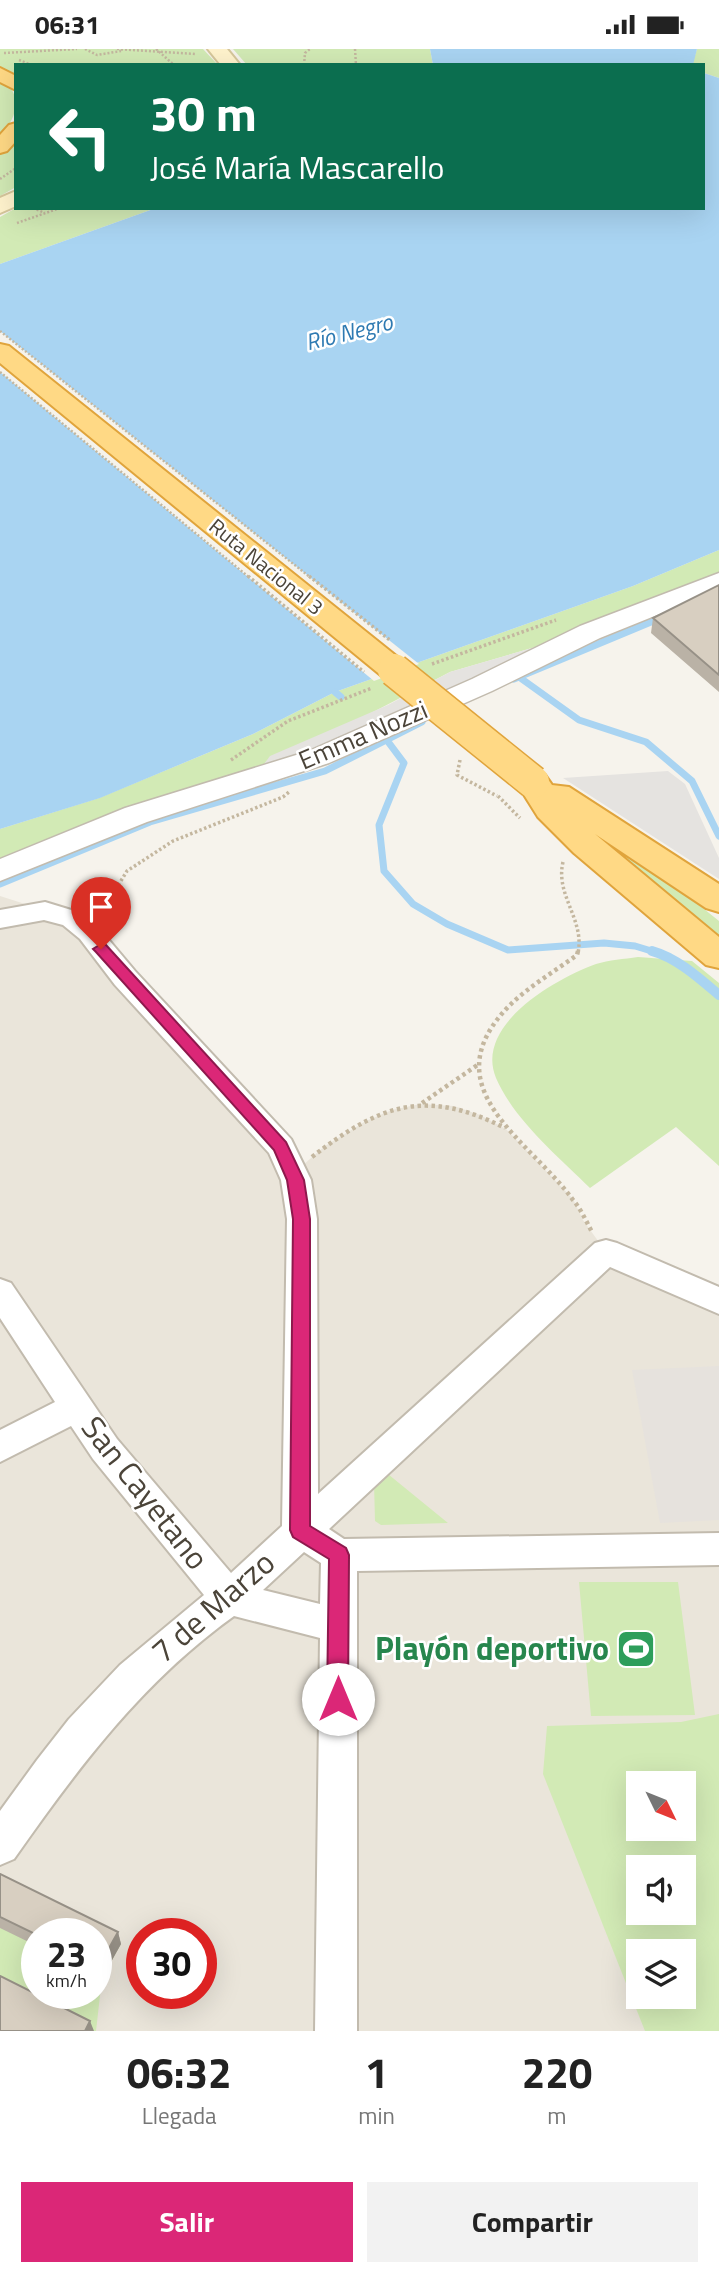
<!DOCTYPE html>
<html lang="es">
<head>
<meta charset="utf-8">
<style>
  body { margin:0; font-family:"Titillium Web",sans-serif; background:#f2f2f2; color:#222; height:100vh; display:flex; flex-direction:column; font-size:26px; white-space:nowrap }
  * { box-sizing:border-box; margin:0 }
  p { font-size:23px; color:#767676 }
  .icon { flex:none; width:38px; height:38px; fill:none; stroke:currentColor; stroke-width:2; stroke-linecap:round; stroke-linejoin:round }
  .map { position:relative; height:1982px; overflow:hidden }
  .side { display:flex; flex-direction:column; background:#fff; flex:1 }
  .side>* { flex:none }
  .top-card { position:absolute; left:14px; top:14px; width:691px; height:147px; border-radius:0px; box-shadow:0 7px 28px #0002; background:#0b6e4f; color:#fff; overflow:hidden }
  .needle { width:46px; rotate:133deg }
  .fabs { position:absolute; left:626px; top:1722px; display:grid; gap:14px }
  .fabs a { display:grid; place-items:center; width:70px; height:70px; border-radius:0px; background:#fff; box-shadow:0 7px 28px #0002; font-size:35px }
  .speed { position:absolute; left:21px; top:1869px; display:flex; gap:14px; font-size:35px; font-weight:700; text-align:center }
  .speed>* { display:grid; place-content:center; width:91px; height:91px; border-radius:50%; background:#fff; box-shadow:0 7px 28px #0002; line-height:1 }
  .speed small { font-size:18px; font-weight:400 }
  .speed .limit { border:10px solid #d22; background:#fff; color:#111 }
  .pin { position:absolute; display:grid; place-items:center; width:60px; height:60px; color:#fff; margin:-72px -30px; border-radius:50% 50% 50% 0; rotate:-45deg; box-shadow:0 0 7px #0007 }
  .pin .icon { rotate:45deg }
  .me { position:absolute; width:77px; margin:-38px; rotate:0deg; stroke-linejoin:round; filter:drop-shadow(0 0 5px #0008) }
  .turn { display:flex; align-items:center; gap:24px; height:147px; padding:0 21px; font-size:32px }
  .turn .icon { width:91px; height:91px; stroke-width:2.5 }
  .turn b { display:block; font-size:49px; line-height:60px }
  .eta { display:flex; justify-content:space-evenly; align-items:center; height:119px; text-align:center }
  .eta b { font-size:42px; font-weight:700; line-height:49px }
  .action { display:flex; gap:14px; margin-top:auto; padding:14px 21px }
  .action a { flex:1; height:80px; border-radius:0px; background:#db2777; color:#fff; font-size:28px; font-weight:700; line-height:80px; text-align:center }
  .action a+a { background:#f2f2f2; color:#222 }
  .status { display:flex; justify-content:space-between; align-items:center; height:49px; padding:0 35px; background:#fff; direction:ltr }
  .status svg { height:19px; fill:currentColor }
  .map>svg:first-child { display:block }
</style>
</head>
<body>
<div class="status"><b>06:31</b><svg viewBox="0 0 49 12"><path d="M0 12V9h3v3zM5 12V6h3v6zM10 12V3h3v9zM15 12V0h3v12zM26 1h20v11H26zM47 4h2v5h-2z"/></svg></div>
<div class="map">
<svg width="719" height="1982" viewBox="0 0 719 1982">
  <rect width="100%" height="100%" fill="#f6f3ec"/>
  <path fill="#eae5da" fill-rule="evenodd" d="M 0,847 L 72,870 L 303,1116 L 325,1097 L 366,1072 L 392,1061 L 420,1055 L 454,1057 L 480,1066 L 506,1080 L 573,1150 L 583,1171 L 606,1203 L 719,1252 L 719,1982 L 0,1982 ZM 639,1734 L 684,1734 L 684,1780 L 639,1780 ZM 639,1818 L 684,1818 L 684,1864 L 639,1864 ZM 37,1885 L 96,1885 L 96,1944 L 37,1944 ZM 142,1885 L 201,1885 L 201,1944 L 142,1944 ZM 639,1902 L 684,1902 L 684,1948 L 639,1948 Z"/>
  <path fill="#e6e2dd" d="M 719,1317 L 719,1471 L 660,1474 L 632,1321 Z"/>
  <path fill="#d2eab5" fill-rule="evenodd" d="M 0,0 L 203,0 L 218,16 L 16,16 L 16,27 L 0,20 Z
    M 233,0 L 430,0 L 433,16 L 247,16 Z
    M 697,0 L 719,0 L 719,29 L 704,24 L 704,16 L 692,15 Z
    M 0,29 C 25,47 17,67 0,88 Z
    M 16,92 L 16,138 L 0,147 L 0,105 Z
    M 16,159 L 156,159 L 0,215 L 0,168 Z
    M 719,501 L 719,526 L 590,582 L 450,623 L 258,723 L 0,814 L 0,780 L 99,749 L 193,710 L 253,685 L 335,643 L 633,537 Z
    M 623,801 L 638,807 L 719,872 L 719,891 L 616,805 Z
    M 638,908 L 692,912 L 719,934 L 719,1117 L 676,1078 L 590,1139 C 557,1106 515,1072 496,1029 C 474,976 555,930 596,915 C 609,911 624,910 638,908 Z
    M 383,1421 L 448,1474 L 381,1476 L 375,1472 L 374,1434 Z
    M 579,1533 L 678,1533 L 695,1666 L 591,1667 Z
    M 719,1665 L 719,1982 L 645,1982 L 543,1725 L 547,1677 L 681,1673 ZM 684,1734 L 684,1780 L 639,1780 L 639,1734 ZM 639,1818 L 684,1818 L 684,1864 L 639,1864 ZM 639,1902 L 684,1902 L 684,1948 L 639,1948 Z
    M 0,1841 L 121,1895 L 102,1929 L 96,1982 L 0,1982 ZM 37,1885 L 96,1885 L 96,1944 L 37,1944 Z"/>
  <path fill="#e5e3e0" d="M 590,582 L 322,702 L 258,723 L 270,707 L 388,656 L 450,623 Z
    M 668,722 L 685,735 L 719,809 L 719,830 L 563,729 Z"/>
  <path fill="#a9d4f2" d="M 430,0 L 697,0 L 693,16 L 433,16 Z
    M 704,24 L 719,29 L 719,501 L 633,537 L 335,643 L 253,685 L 193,710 L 100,749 L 0,780 L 0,215 L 156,159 L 704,159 Z"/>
  <path fill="#f6f3ec" d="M 0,282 L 419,615 L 374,632 L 0,323 Z"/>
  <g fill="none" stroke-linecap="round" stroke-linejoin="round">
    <path stroke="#a9d4f2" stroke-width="7" d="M 519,628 L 579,671 L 646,693 L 692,732 L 719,787
      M 514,630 L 663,568
      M 335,643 L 341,648
      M 386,690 L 404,714 L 379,776 L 384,822 L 413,855 L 447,875 L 508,901 L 604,894 L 635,897 L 658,904
      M 0,835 L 150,773 L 325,722 L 422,673"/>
    <path stroke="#a9d4f2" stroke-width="10" d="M 652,902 C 677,909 699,929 719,946"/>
    <g stroke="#c2bbae" stroke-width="4">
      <path id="minor" d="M 45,853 L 81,864 L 98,878 L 135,922 L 291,1090 L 311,1131 L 317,1170 L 318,1445 L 595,1194 L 606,1191 L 617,1194 L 719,1238 L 719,1265 L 610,1218 L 329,1480 L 344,1490 L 719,1484 L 719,1516 L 357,1522 L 357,1982 L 315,1982 L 320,1589 L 234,1567 C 142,1633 78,1719 14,1810 L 0,1816 L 0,1762 L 37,1711 L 69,1670 L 120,1616 L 204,1546 L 93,1410 L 71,1377 L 0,1413 L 0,1381 L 55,1353 L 0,1269 L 0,1230 L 11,1234 L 117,1390 L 231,1524 L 282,1477 L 287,1170 L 281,1131 L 269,1104 L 115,936 L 80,890 L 63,876 L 44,871 L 0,879 L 0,861 ZM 304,1503 L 321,1514 L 320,1555 L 263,1541 Z"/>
    </g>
    <g stroke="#c2bbae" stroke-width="3">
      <path id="tertiary" d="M 719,524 L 719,541 L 600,589 L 492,642 L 329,714 L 147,773 L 0,832 L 0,810 L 125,759 L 309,702 L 472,630 L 580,577 Z"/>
    </g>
    <g stroke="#d6c79b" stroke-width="4">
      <path id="secondary" d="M 208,0 L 227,0 L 240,16 L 221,16 Z
        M 16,142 L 16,157 L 0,164 L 0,149 Z"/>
    </g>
    <g stroke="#e0a43c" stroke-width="4">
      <path id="trunk" d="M 0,19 L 16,27 L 16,41 L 0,33 Z
        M 16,74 L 16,92 L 7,102 L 0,104 L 0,86 L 9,76 Z
        M 0,295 L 9,297 L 405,614 L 409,621 L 405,628 L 394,630 L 383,628 L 0,314 Z
        M 533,723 L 545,726 L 552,736 L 569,738 L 719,835 L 719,863 L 706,859 L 595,785 L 719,888 L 719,919 L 706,916 L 574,804 L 538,768 L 516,733 L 521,726 Z"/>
    </g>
    <path stroke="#c4b79f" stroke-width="2.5" stroke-dasharray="2 2" stroke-linecap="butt" d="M 85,0 L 97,6 L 121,2
      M 117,0 L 196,5
      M 156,0 L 174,16
      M 355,0 L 356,16
      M 4,4 L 77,0
      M 19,11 L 32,16
      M 304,16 L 305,4 L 310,0
      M 0,130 L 16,119
      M 33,159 L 45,164
      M 17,174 L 60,159"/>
    <path stroke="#c4b79f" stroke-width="3.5" stroke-dasharray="2.5 2.5" stroke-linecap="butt" d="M 432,615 L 556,571
      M 231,711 L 288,672 L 372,639
      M 460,711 L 457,726 L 497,747
      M 498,747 L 520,769
      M 563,813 C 555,846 585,871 578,904
      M 100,866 L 127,822 L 173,792 L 283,748 L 289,743"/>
    <path stroke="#c4b79f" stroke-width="4.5" stroke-dasharray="3.5 3.5" stroke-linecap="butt" d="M 578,902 L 577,906 C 555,922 528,938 509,957 C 429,1039 530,1091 573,1151 C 581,1160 586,1172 592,1183
      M 422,1054 L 479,1015
      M 312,1108 C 380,1055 426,1039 505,1079"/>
    <use href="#minor" fill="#fff" fill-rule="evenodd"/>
    <use href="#tertiary" fill="#fff" fill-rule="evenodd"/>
    <use href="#secondary" fill="#fff3cd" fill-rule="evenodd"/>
    <use href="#trunk" fill="#ffd985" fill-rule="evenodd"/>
    <g stroke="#e0a43c" stroke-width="35" stroke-linecap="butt">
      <path id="trunk-bridge" d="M 394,621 L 533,733"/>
    </g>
    <path stroke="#c4b79f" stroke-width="2.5" stroke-dasharray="2 2" stroke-linecap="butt" d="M 0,282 L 311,529
      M 0,323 L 250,529"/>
    <path stroke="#c4b79f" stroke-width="3.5" stroke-dasharray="2.5 2.5" stroke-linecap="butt" d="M 248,527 L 364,623
      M 309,527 L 391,592"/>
    <use href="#trunk-bridge" stroke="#ffd985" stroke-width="32"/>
  </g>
  <path fill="#bab2a6" d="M 719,536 L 719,643 L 651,584 L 653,569 Z
    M 0,1825 L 118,1883 L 121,1895 L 102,1929 L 96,1926 L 96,1885 L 37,1885 L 37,1897 L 0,1879 Z"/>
  <path fill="#979187" d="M 118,1883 L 121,1895 L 102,1929 L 99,1917 Z
    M 90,1972 L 94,1982 L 85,1982 Z"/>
  <path fill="#d8cfc1" stroke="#979187" stroke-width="2" d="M 719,536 L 719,626 L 653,569 Z
    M 0,1825 L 118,1883 L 99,1917 L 96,1916 L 96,1885 L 37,1885 L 37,1886 L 0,1868 Z
    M 0,1927 L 90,1972 L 85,1982 L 0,1982 Z"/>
  <path fill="#db2777" stroke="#8e194d" stroke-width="2" d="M 101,895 L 106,896 L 286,1093 L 304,1131 L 310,1170 L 310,1477 L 346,1499 L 349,1506 L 348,1650 L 345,1657 L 338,1660 L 330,1657 L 327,1650 L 329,1510 L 293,1488 L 290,1481 L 293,1170 L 287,1131 L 274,1101 L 96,903 L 93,900 Z"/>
  <defs>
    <g id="stadium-square" transform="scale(2.0125)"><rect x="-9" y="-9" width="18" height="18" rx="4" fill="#2e9e5b" stroke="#fff"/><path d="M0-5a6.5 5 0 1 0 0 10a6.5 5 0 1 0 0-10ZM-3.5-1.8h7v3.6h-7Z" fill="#fff"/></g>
  </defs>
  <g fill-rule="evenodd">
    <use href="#stadium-square" x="636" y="1600"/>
  </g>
  <g text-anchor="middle" stroke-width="5" stroke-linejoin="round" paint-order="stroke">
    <g font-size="21" fill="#4b4439" stroke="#fff">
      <text transform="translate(266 518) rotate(39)" y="7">Ruta Nacional 3</text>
    </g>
    <g font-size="23" font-style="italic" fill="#2e7ab2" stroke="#fff">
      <text transform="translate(349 283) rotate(-14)" y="8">Río Negro</text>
    </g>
    <g font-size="26" fill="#4b4439" stroke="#fff">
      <text transform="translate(363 686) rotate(-23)" y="9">Emma Nozzi</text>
    </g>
    <g font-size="32" fill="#4b4439" stroke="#fff">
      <text transform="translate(145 1444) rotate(52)" y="11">San Cayetano</text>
      <text transform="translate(213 1558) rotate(-41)" y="11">7 de Marzo</text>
    </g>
    <g font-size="32" font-weight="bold" fill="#27864d" stroke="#fff" text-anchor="end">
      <text x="609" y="1611">Playón deportivo</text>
    </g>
  </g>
</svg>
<div class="fabs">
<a><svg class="needle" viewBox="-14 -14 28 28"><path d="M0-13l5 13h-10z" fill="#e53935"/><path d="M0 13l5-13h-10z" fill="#767676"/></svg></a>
<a><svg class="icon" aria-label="sound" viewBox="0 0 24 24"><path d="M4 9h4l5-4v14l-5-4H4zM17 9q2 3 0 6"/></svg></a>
<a><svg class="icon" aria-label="layers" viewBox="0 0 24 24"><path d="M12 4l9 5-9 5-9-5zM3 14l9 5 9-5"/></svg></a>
</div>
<div class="speed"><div>23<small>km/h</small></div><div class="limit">30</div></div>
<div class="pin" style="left:101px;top:900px;background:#d93025"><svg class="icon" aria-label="arrive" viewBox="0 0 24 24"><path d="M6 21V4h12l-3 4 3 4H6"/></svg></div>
<svg class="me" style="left:338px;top:1650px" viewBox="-20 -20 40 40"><circle r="19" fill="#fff"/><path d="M0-13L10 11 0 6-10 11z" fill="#db2777"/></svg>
<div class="top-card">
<div class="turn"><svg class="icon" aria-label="left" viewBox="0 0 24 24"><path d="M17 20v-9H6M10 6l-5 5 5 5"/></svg><div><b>30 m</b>José María Mascarello</div></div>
</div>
</div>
<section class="side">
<div class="eta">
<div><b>06:32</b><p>Llegada</p></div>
<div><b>1</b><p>min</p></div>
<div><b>220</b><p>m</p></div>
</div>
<div class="action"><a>Salir</a><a>Compartir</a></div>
</section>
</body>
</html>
